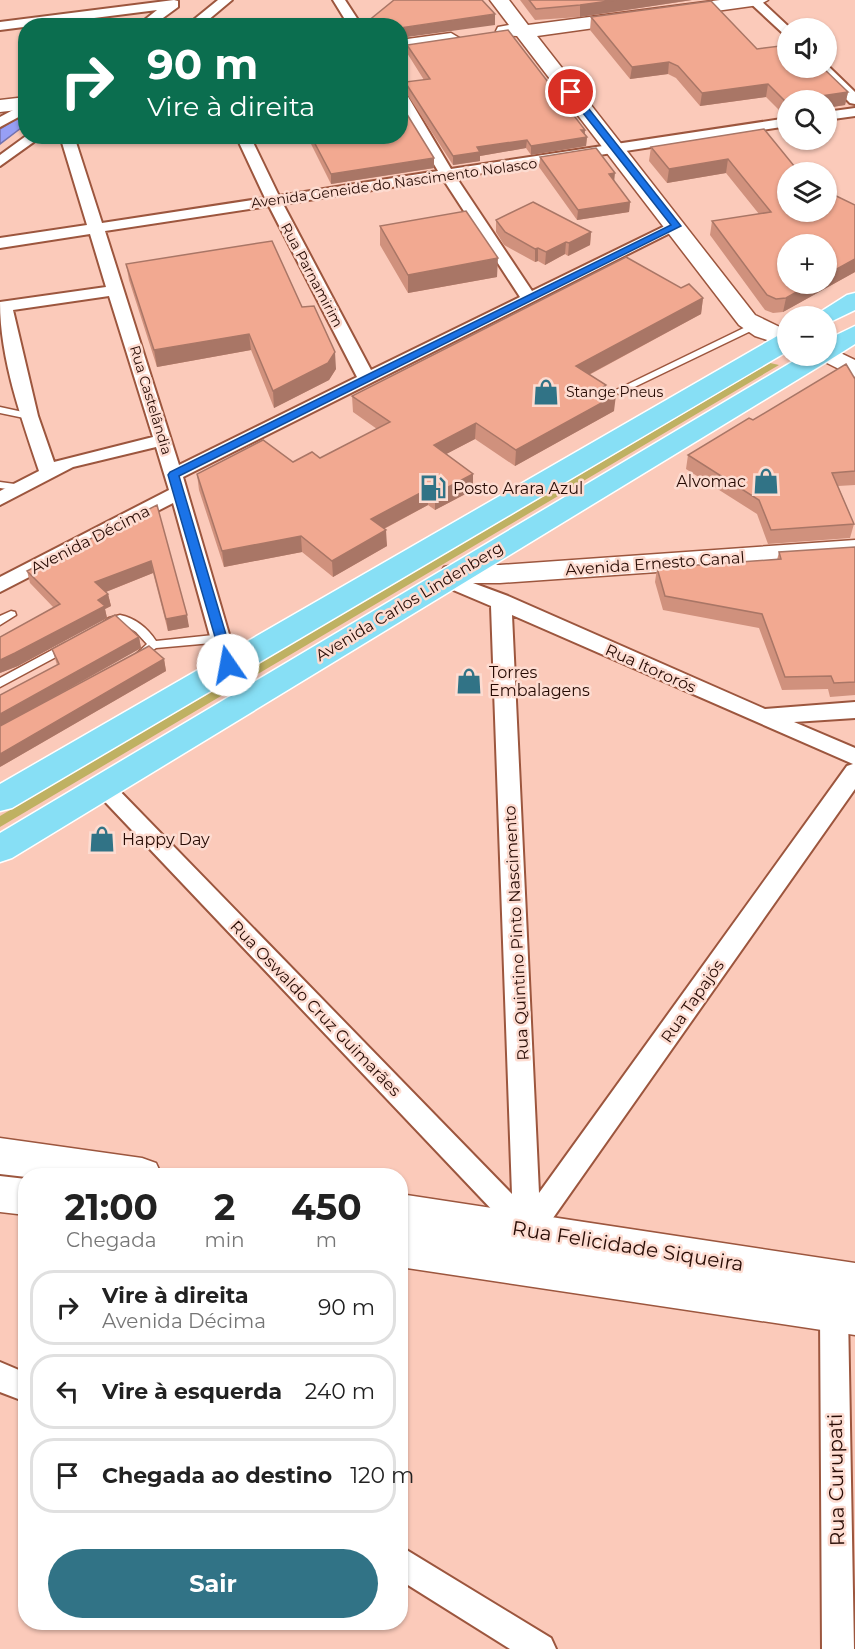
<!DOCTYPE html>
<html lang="pt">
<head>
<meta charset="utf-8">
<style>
  body { margin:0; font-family:Montserrat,sans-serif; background:#f6f6f6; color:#222; height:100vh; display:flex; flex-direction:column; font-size:22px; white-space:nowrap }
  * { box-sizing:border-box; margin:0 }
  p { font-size:20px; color:#767676 }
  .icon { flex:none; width:33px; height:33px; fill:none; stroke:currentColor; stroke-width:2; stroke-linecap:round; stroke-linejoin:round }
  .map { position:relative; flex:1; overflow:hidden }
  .side { position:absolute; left:18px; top:1168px; width:390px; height:462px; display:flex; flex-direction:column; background:#fff; border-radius:24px; box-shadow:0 2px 4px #0004 }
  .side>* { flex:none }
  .banner { position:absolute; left:18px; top:18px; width:390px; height:126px; border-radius:24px; box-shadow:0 2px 4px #0004; background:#0b6e4f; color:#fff; overflow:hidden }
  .controls { position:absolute; left:777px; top:18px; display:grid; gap:12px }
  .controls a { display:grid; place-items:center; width:60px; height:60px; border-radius:50%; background:#fff; box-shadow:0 2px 4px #0004; font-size:30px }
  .pin { position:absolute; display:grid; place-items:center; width:51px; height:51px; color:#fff; margin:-26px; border:3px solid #fff; border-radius:50%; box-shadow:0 2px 6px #0007 }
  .me { position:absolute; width:66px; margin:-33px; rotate:348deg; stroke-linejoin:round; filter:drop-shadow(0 0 4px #0008) }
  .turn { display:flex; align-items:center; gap:21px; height:126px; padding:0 30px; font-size:27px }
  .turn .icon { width:78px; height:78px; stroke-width:2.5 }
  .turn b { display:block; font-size:42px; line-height:51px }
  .eta { display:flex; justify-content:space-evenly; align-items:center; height:102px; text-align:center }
  .eta b { font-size:36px; font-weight:700; line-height:42px }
  .primary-button { display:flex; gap:12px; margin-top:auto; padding:12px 30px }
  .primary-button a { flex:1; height:69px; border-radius:36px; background:#317386; color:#fff; font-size:24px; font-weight:700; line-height:69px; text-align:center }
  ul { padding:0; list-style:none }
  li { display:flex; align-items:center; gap:18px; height:75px; margin:0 12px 9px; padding:0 18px; border:3px solid #e0e0e0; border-radius:24px }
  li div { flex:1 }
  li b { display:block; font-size:22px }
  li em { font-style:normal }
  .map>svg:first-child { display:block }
</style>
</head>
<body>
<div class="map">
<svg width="855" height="1649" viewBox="0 0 855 1649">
  <rect width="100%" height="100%" fill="#fbcaba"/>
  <path fill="#bfb162" d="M 770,363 L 779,365 L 0,827 L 0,816 Z"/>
  <path fill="#979ff5" stroke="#7573ad" stroke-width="1.5" d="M 20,116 L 25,116 L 25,125 L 0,144 L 0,129 Z"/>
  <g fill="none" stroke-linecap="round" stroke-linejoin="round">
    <g stroke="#9c563e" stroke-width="3">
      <path id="lane" d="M 754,323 L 757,324 L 757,328 L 622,393 L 619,394 L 614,391 Z
        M 0,407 L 32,414 L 34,416 L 29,419 L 0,413 Z
        M 0,482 L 22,485 L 27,488 L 22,491 L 0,488 Z
        M 11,611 L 15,612 L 16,615 L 0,625 L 0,616 Z
        M 120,615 C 136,618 148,629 156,641 L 223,634 L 228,638 L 223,642 L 156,648 L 139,660 L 134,656 L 147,644 L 136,632 L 122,623 L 104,630 L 99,626 L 109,618 Z
        M 65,643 L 69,644 L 70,647 L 69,650 L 0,687 L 0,678 Z"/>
    </g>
    <g stroke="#9c563e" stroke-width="4">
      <path id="street" d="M 174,0 L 178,1 L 178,7 L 152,26 L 137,26 L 157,10 L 0,30 L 0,22 Z
        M 218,0 L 232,0 L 201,26 L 186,26 Z
        M 333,0 L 345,0 L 362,26 L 349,26 Z
        M 747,0 L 760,0 L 790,28 L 788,28 L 788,38 Z
        M 827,65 L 855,92 L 855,104 L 850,103 L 815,68 L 826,68 Z
        M 400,91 L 407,95 L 451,169 L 788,118 L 788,126 L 456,177 L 532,291 L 671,223 L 676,221 L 684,226 L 183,477 L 238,665 L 235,670 L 228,672 L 221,670 L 218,665 L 173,503 L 0,592 L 0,577 L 169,490 L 156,447 L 73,467 L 0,505 L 0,491 L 39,471 C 21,417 0,359 0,302 L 106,287 L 90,234 L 0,248 L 0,238 L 87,225 L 60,136 L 74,136 L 102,223 L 265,198 L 236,136 L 250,136 L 279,196 L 438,171 L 400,107 ZM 443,179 L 520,297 L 371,370 L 283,204 ZM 269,206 L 357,377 L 179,465 L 105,231 ZM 109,296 L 153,437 L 54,462 L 38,416 L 13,310 Z
        M 26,103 L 26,113 L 0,127 L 0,117 Z
        M 855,108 L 855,116 L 826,120 L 826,112 Z
        M 26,136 L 42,136 L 0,166 L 0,155 Z
        M 446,573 L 508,596 L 765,709 L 855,702 L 855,718 L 794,722 L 855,748 L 855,789 L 541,1235 L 542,1244 L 538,1253 L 528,1257 L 518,1253 L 514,1233 L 91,787 L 94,781 L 102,779 L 110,781 L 512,1194 L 491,606 L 439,584 L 436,579 L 439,574 ZM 512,615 L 853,764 L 847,766 L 539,1193 Z
        M 834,1298 L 844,1302 L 848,1312 L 854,1649 L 822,1649 L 820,1312 L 824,1302 Z
        M 0,1362 L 26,1373 L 26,1402 L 0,1392 Z
        M 400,1546 L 551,1638 L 556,1649 L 510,1649 L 400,1580 Z"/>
    </g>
    <g stroke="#9c563e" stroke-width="3">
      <path id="secondary" d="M 490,0 L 509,0 L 528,25 L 720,0 L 768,0 L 759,5 L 537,36 L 755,315 L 788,331 L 788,347 L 755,336 L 739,325 L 517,36 L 498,35 L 496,31 L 498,27 L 509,25 Z
        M 451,33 L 461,39 L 458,43 L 400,52 L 400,40 Z
        M 26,97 L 26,109 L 0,112 L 0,100 Z
        M 826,346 L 855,360 L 855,377 L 817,358 L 815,356 L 826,356 Z
        M 855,540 L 855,558 L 500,583 L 454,583 L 444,581 L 440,574 L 444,567 L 454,565 L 500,565 Z
        M 0,1138 L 142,1158 L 156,1163 L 162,1176 L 26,1177 L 0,1174 Z
        M 0,1176 L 26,1179 L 26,1215 L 0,1212 Z
        M 400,1194 L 855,1263 L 855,1335 L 400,1267 Z"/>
    </g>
    <g stroke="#fff" stroke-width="3">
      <path id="primary" d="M 855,293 L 855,310 L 826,324 L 826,316 L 814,316 L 847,295 Z
        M 855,326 L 855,344 L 828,361 L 12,858 L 0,862 L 0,833 L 802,356 L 826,356 L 826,340 Z
        M 788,333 L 788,351 L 12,808 L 0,811 L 0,784 L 779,335 Z"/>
    </g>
    <use href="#lane" fill="#fff" fill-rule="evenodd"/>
    <use href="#street" fill="#fff" fill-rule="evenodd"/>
    <use href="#secondary" fill="#fff" fill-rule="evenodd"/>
    <use href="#primary" fill="#87dff5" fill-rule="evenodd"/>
  </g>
  <path fill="#d0917d" d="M 520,0 L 692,0 L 580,17 L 535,20 Z
    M 591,17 L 757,49 L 848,92 L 845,105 L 784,115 L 766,97 L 700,106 L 676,78 L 668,74 L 630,79 L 590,30 Z
    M 407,45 L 585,130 L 585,135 L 587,137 L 586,146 L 531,155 L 526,148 L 480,156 L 480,161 L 453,165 L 405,91 L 405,82 L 424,80 L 407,53 Z
    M 764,129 L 788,172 L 855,205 L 855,272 L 783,312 L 773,313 L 765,310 L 710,235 L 712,221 L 759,214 L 726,173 L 667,183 L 649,161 L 651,147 Z
    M 276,136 L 400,136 L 434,168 L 331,184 L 309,140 L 281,144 Z
    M 540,157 L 614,181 L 630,202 L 629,212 L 577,220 L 539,167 Z
    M 496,220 L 591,232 L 590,245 L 568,256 L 565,254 L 545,265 L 538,261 L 535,262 L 504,245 L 496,232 Z
    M 380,226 L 497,277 L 408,293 L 380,245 Z
    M 126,264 L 302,307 L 336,369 L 329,380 L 274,408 L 251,350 L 157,367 L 129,280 Z
    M 681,288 L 703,298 L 701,314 L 589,375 L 606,385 L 606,389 L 614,411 L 515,466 L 475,439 L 446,454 L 473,474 L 473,490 L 435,510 L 428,505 L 384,529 L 387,546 L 333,577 L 302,552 L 224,567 L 199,490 L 197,474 L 293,462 L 320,458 L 377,429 L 353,412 L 352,396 Z
    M 855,379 L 855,485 L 838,486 L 854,524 L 850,538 L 768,544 L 757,514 L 686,469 L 688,455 L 753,420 Z
    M 157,505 L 189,627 L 168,631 L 153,573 L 106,592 L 108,594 L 111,606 L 105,609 L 107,618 L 18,666 L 0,673 L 0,637 L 54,608 L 30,583 L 27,571 Z
    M 855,547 L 855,695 L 830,697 L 828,689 L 782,690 L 759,628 L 663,610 L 655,582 L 657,568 L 777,560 L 779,552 Z
    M 139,637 L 141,648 L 58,695 L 164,659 L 166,671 L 0,767 L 57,665 L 52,649 Z"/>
  <path fill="#a97666" d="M 616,0 L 692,0 L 580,17 L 580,5 Z
    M 495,14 L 495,25 L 400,38 L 400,28 Z
    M 669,62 L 668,74 L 630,79 L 632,67 Z
    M 768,84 L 766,97 L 700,106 L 702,93 Z
    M 848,92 L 845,105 L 826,108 L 826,100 L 794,100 Z
    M 788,101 L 788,114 L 784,115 L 786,102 Z
    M 581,130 L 585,130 L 584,138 L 587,137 L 586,146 L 531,155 L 531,146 Z
    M 281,136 L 309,136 L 309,140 L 281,144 Z
    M 527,140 L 526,148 L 480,156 L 480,161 L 453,165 L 453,156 L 477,147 Z
    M 434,158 L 434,168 L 331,184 L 331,174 Z
    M 728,159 L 726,173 L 667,183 L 669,169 Z
    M 615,173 L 614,183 L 609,174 Z
    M 630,202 L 629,212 L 577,220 L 578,210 Z
    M 591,232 L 590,245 L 568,256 L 569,243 Z
    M 566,242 L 565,254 L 545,265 L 546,252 Z
    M 538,248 L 538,261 L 535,262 L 535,249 Z
    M 498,258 L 497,277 L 408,293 L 408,275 Z
    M 855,259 L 855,272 L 783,312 L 786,298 L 811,284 L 826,284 L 826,275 Z
    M 703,298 L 701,314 L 575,382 L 576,366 Z
    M 249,334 L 251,350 L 157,367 L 154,350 Z
    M 335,352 L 336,369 L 329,380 L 274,408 L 273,391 Z
    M 606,385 L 605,401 L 616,395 L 614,411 L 515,466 L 516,450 Z
    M 476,423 L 475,439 L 433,461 L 434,445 Z
    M 473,474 L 473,490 L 435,510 L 435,494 Z
    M 428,489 L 428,505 L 372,535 L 371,519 Z
    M 386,530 L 387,546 L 333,577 L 332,561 Z
    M 301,536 L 302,552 L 224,567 L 222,551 Z
    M 151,561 L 153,573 L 98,595 L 95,582 Z
    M 108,594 L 111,606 L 105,609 L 107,618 L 18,666 L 0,673 L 0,660 Z
    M 187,615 L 189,627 L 168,631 L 166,619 Z
    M 139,637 L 141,648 L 0,727 L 0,714 Z
    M 164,659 L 166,671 L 0,767 L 0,754 Z"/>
  <path fill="#f2a991" stroke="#a97666" stroke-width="1.5" d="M 394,0 L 482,0 L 495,14 L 400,28 L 400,26 L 362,26 Z
    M 529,0 L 616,0 L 580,5 L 536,9 Z
    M 711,1 L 757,49 L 788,45 L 788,68 L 823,68 L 848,92 L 794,100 L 788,100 L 788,101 L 786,102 L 768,84 L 702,93 L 678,66 L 669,62 L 632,67 L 591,17 Z
    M 508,30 L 585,130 L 581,130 L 587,137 L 531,146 L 527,140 L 477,147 L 480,152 L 453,156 L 405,82 L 430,79 L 407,45 Z
    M 400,103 L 434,158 L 331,174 L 311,136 L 400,136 Z
    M 764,129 L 799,172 L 788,172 L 788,212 L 826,212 L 826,191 L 855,205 L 855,259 L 826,275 L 826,244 L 788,244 L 788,284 L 811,284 L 786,298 L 776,299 L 767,295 L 712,221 L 771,212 L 728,159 L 669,169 L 651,147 Z
    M 596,148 L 615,173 L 609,174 L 630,202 L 578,210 L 540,157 Z
    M 533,202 L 591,232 L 569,243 L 566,242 L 546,252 L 538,248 L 535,249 L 505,232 L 496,220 Z
    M 466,211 L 498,258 L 408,275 L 380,226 Z
    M 272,241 L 302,307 L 314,306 L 335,352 L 328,363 L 273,391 L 249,334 L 154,350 L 126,264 Z
    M 626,257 L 681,288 L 689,284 L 703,298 L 576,366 L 606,385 L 603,387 L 616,395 L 516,450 L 476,423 L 434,445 L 473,474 L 435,494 L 428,489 L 371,519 L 386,530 L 332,561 L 301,536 L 222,551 L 197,474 L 263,440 L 293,462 L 312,452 L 320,458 L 390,422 L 352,396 Z
    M 846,364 L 855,379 L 855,471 L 832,473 L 854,524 L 771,530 L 759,500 L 688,455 L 749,418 L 753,420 Z
    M 157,505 L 187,615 L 166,619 L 151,561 L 95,582 L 108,594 L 98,600 L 105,606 L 15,653 L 0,660 L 0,637 L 60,604 L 27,571 Z
    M 855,547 L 855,682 L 834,683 L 831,676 L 785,677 L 762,614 L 665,596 L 657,568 L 781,559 L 779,552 Z
    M 115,615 L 139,637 L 0,714 L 0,695 L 59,664 L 52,649 Z
    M 149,646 L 164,659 L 0,754 L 0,726 Z"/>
  <path fill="#1a73e8" stroke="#114b97" stroke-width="1.5" d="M 568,90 L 574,90 L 681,226 L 179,476 L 235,665 L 233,668 L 224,668 L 168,475 L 170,472 L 671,225 L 568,94 Z"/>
  <defs>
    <g id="shop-bare" transform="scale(2.07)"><path d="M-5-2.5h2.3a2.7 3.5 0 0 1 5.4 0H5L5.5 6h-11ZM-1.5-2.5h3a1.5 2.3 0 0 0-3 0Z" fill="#317386" stroke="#fddcd1" stroke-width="2.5" paint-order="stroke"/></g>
    <g id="fuel-bare" transform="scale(2.07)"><path d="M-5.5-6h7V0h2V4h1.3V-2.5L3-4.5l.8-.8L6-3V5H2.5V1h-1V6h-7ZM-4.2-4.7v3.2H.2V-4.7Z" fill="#317386" stroke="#fddcd1" stroke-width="2.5" paint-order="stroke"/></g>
  </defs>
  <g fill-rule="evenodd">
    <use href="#shop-bare" x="546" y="392"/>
    <use href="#shop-bare" x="766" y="481"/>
    <use href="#fuel-bare" x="433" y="488"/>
    <use href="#shop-bare" x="469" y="681"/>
    <use href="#shop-bare" x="102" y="839"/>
  </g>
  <g text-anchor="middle" stroke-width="5" stroke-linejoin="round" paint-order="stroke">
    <g font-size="14" fill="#270b04" stroke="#fddcd1">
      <text transform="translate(394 183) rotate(-8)" y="5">Avenida Geneide do Nascimento Nolasco</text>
      <text transform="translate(312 275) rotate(62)" y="5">Rua Parnamirim</text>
      <text transform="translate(151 400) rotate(73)" y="5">Rua Castelândia</text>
    </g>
    <g font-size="14" fill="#270b04" stroke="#fddcd1" text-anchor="start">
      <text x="566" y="397">Stange Pneus</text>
    </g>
    <g font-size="16" fill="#270b04" stroke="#fddcd1" text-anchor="start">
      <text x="746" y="487" text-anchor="end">Alvomac</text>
      <text x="453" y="494">Posto Arara Azul</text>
      <text x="489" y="678">Torres<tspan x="489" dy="18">Embalagens</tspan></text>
      <text x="122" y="845">Happy Day</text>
    </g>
    <g font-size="16" fill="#270b04" stroke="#fddcd1">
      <text transform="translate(90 539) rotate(-27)" y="6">Avenida Décima</text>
      <text transform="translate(655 563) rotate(-4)" y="6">Avenida Ernesto Canal</text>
      <text transform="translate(409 601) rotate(-31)" y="6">Avenida Carlos Lindenberg</text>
      <text transform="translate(651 668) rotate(24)" y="6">Rua Itororós</text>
      <text transform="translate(516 933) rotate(-93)" y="6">Rua Quintino Pinto Nascimento</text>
      <text transform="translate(692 1001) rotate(-55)" y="6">Rua Tapajós</text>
      <text transform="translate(316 1008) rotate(46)" y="6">Rua Oswaldo Cruz Guimarães</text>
    </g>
    <g font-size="20" fill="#270b04" stroke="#fddcd1">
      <text transform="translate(628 1246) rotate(9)" y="7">Rua Felicidade Siqueira</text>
      <text transform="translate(836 1480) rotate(-91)" y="7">Rua Curupati</text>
    </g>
  </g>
</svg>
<div class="controls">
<a><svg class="icon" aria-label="sound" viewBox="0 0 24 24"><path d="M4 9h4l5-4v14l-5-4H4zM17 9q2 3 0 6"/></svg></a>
<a><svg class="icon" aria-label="search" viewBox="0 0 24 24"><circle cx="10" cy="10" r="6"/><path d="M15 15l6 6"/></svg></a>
<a><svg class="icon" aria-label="layers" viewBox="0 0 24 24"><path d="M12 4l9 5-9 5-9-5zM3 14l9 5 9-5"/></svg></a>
<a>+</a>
<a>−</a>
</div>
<div class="pin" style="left:571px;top:92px;background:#d93025"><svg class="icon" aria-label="arrive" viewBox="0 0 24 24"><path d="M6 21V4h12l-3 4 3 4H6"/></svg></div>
<svg class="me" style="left:228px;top:665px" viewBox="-20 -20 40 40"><circle r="19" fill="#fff"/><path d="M0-13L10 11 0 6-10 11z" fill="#1a73e8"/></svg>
<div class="banner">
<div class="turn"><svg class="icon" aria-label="right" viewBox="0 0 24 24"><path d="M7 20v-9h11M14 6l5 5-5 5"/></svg><div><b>90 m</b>Vire à direita</div></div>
</div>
<section class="side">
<div class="eta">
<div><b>21:00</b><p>Chegada</p></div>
<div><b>2</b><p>min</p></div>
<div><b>450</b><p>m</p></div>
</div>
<ul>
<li><svg class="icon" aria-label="right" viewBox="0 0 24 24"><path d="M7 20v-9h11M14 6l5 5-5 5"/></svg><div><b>Vire à direita</b><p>Avenida Décima</p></div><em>90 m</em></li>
<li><svg class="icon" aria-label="left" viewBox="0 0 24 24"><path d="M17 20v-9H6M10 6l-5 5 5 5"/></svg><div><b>Vire à esquerda</b></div><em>240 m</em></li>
<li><svg class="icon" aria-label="arrive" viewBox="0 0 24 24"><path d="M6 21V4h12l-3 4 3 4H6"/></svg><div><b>Chegada ao destino</b></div><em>120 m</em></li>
</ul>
<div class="primary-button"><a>Sair</a></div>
</section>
</div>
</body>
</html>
